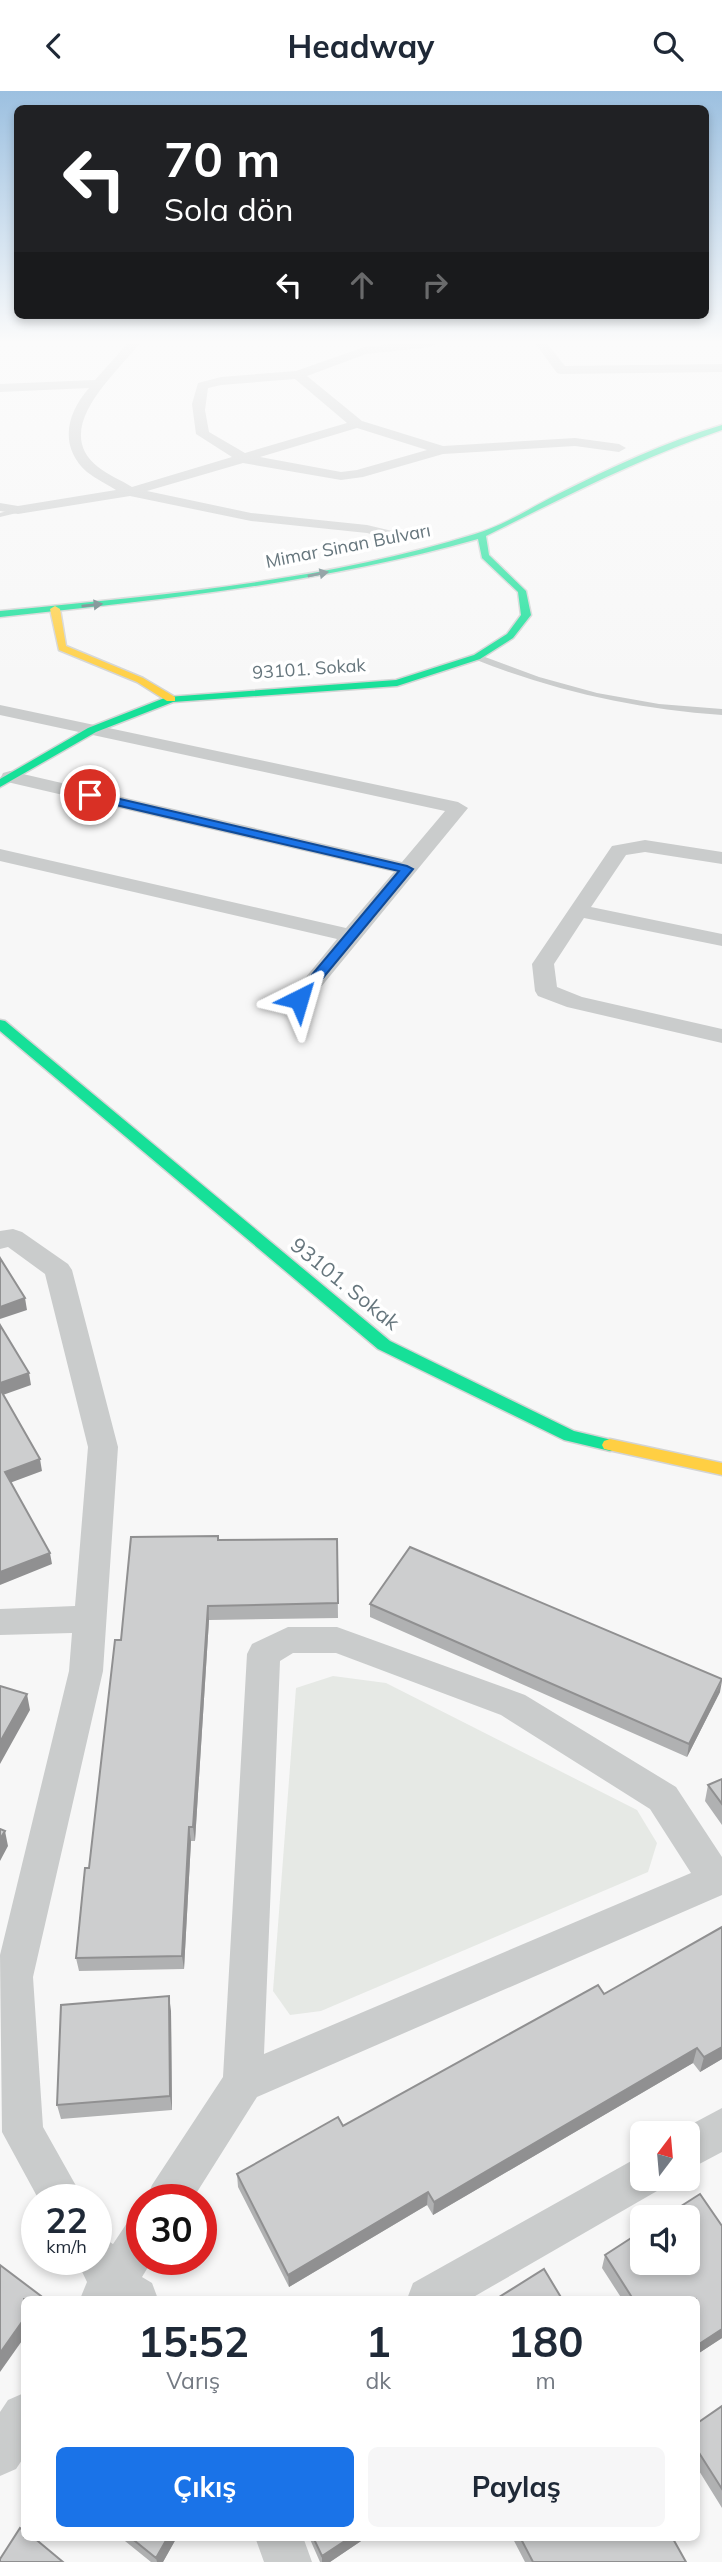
<!DOCTYPE html>
<html lang="tr">
<head>
<meta charset="utf-8">
<style>
  body { margin:0; font-family:Mulish,sans-serif; background:#f6f6f7; color:#1f2937; height:100vh; display:flex; flex-direction:column; font-size:26px; white-space:nowrap }
  * { box-sizing:border-box; margin:0 }
  p { font-size:23px; color:#747a83 }
  .icon { flex:none; width:38px; height:38px; fill:none; stroke:currentColor; stroke-width:2; stroke-linecap:round; stroke-linejoin:round }
  .map { position:relative; flex:1; overflow:hidden }
  .panel { position:absolute; left:21px; top:2205px; width:679px; height:245px; display:flex; flex-direction:column; background:#fff; border-radius:10px; box-shadow:0 4px 10px #0003 }
  .panel>* { flex:none }
  .banner { position:absolute; left:14px; top:14px; width:695px; height:214px; border-radius:10px; box-shadow:0 4px 10px #0003; background:#202124; color:#fff; overflow:hidden }
  .needle { width:46px; rotate:16deg }
  .fabs { position:absolute; left:630px; top:2030px; display:grid; gap:14px }
  .fabs a { display:grid; place-items:center; width:70px; height:70px; border-radius:10px; background:#fff; box-shadow:0 4px 10px #0003; font-size:35px }
  .speed { position:absolute; left:21px; top:2093px; display:flex; gap:14px; font-size:35px; font-weight:700; text-align:center }
  .speed>* { display:grid; place-content:center; width:91px; height:91px; border-radius:50%; background:#fff; box-shadow:0 4px 10px #0003; line-height:1 }
  .speed small { font-size:18px; font-weight:400 }
  .speed .limit { border:10px solid #d22; background:#fff; color:#111 }
  .pin { position:absolute; display:grid; place-items:center; width:60px; height:60px; color:#fff; margin:-30px; border:4px solid #fff; border-radius:50%; box-shadow:0 2px 7px #0007 }
  .me { position:absolute; width:77px; margin:-38px; rotate:40deg; stroke-linejoin:round; filter:drop-shadow(0 0 5px #0008) }
  .turn { display:flex; align-items:center; gap:24px; height:147px; padding:0 35px; font-size:32px }
  .turn .icon { width:91px; height:91px; stroke-width:2.5 }
  .turn b { display:block; font-size:49px; line-height:60px }
  .lanes { display:flex; align-items:center; height:66px; padding:0 35px; background:#0003; justify-content:center; gap:35px; direction:ltr }
  .lanes .off { opacity:.35 }
  .eta { display:flex; justify-content:space-evenly; align-items:center; height:119px; text-align:center }
  .eta b { font-size:42px; font-weight:700; line-height:49px }
  .action { display:flex; gap:14px; margin-top:auto; padding:14px 35px }
  .action a { flex:1; height:80px; border-radius:10px; background:#1a73e8; color:#fff; font-size:28px; font-weight:700; line-height:80px; text-align:center }
  .action a+a { background:#f6f6f7; color:#1f2937 }
  header { display:flex; justify-content:space-between; align-items:center; height:91px; padding:0 35px; background:#fff; font-size:32px; font-weight:700 }
  .map>svg:first-child { display:block }
</style>
</head>
<body>
<header><svg class="icon" aria-label="back" viewBox="0 0 24 24"><path d="M15 5l-7 7 7 7"/></svg>Headway<svg class="icon" aria-label="search" viewBox="0 0 24 24"><circle cx="10" cy="10" r="6"/><path d="M15 15l6 6"/></svg></header>
<div class="map">
<svg width="722" height="2471" viewBox="0 0 722 2471">
  <rect width="100%" height="100%" fill="#f7f7f7"/>
  <path fill="#e6e9e5" d="M 333,1585 L 386,1592 L 637,1719 L 657,1752 L 648,1781 L 321,1920 L 290,1924 L 273,1900 L 296,1597 Z"/>
  <g fill="none" stroke-linecap="round" stroke-linejoin="round">
    <g stroke="#d3d4d4" stroke-width="3">
      <path id="fast" d="M 722,334 L 722,339 C 640,367 564,406 486,445 L 489,464 L 526,500 L 531,524 L 513,547 L 480,568 L 397,595 L 173,611 L 96,641 L 0,696 L 0,688 L 88,637 L 167,606 L 396,589 L 474,564 L 507,543 L 521,524 L 518,501 L 482,467 L 478,448 C 322,492 161,509 0,526 L 0,520 C 159,504 322,491 475,443 C 503,435 530,417 556,404 C 610,377 665,351 722,334 Z
        M 0,929 L 5,930 L 390,1250 L 574,1340 L 616,1350 L 618,1354 L 616,1358 L 610,1360 L 564,1349 L 378,1258 L 0,940 Z"/>
    </g>
    <g stroke="#d3d4d4" stroke-width="3">
      <path id="slow" d="M 55,515 L 60,518 L 66,555 L 143,587 L 175,606 L 175,610 L 167,610 L 137,591 L 59,559 L 50,518 Z
        M 610,1348 L 722,1372 L 722,1384 L 604,1358 L 602,1354 L 604,1350 Z"/>
    </g>
    <path fill="#cacccc" fill-rule="evenodd" d="M 18,417 L 22,419 L 21,421 L 0,426 L 0,422 Z
      M 477,563 L 539,586 L 597,602 L 659,613 L 722,618 L 722,624 C 636,618 554,600 474,568 L 473,566 Z"/>
    <path fill="#cacccc" fill-rule="evenodd" d="M 128,252 L 140,252 C 116,283 50,338 98,376 C 108,384 121,389 132,396 L 232,366 L 196,343 L 192,313 L 198,292 L 221,286 L 296,280 L 364,256 L 401,252 L 437,252 L 431,256 L 366,263 L 307,285 L 362,330 L 443,355 L 575,347 L 619,353 L 626,357 L 619,361 L 575,355 L 443,363 L 363,386 L 341,389 L 243,372 L 147,400 L 251,422 L 367,434 L 409,444 L 412,447 L 409,450 L 404,452 L 367,442 L 251,430 L 130,405 L 18,423 L 0,420 L 0,412 L 18,415 L 116,399 C 107,393 96,388 87,381 C 59,356 66,323 89,297 L 0,301 L 0,293 L 95,289 ZM 295,288 L 347,332 L 245,362 L 209,341 L 205,319 L 208,297 L 221,294 ZM 357,337 L 427,359 L 357,379 L 341,381 L 260,366 Z
      M 535,252 L 547,252 L 565,275 L 722,273 L 722,281 L 561,283 L 557,282 Z
      M 0,614 L 458,711 L 468,717 L 307,913 L 291,913 L 288,908 L 337,848 L 0,770 L 0,758 L 346,837 L 394,781 L 3,690 L 1,686 L 3,682 L 10,680 L 402,771 L 445,720 L 0,624 Z
      M 645,749 L 722,761 L 722,773 L 645,761 L 626,764 L 591,816 L 722,843 L 722,855 L 584,827 L 554,873 L 557,896 L 582,906 L 722,938 L 722,952 L 567,916 L 538,905 L 535,900 L 532,873 L 612,755 Z
      M 13,1138 L 22,1141 L 68,1173 L 72,1179 L 118,1356 L 103,1580 L 33,1886 L 43,2036 L 84,2109 L 39,2109 L 2,2041 L 0,1864 L 69,1580 L 72,1542 L 0,1544 L 0,1518 L 75,1515 L 88,1356 L 45,1183 L 8,1156 L 0,1158 L 0,1140 Z
      M 288,1536 L 337,1536 L 525,1604 L 676,1696 L 722,1766 L 722,1804 L 257,2006 L 192,2109 L 146,2109 L 152,2094 L 223,1986 L 247,1563 L 252,1553 ZM 293,1562 L 336,1562 L 501,1624 L 650,1718 L 691,1782 L 264,1963 L 280,1570 Z
      M 722,2017 L 722,2061 L 688,2079 L 688,2042 L 675,2042 Z
      M 642,2064 L 642,2088 L 662,2088 L 657,2100 L 470,2208 L 407,2208 L 413,2192 Z
      M 142,2126 L 142,2168 L 153,2168 L 142,2186 L 152,2192 L 158,2208 L 80,2208 L 87,2191 L 76,2168 L 96,2168 L 96,2143 L 113,2153 L 127,2132 Z
      M 24,2302 L 24,2366 L 16,2378 L 0,2385 L 0,2321 L 8,2309 Z
      M 255,2446 L 303,2446 L 312,2471 L 264,2471 Z"/>
    <use href="#fast" fill="#16e098" fill-rule="evenodd"/>
    <use href="#slow" fill="#ffcf43" fill-rule="evenodd"/>
  </g>
  <path fill="#b0b1b2" d="M 337,1448 L 338,1527 L 209,1529 L 195,1750 L 191,1750 L 184,1878 L 79,1880 L 76,1867 L 121,1549 L 218,1449 Z
    M 370,1513 L 720,1601 L 687,1666 L 370,1526 Z
    M 722,1688 L 722,1734 L 705,1710 L 708,1694 Z
    M 604,1903 L 722,1968 L 700,1981 L 693,1972 L 433,2124 L 427,2114 L 289,2196 L 238,2096 L 237,2083 L 343,2035 Z
    M 171,1920 L 172,2019 L 61,2028 L 57,2014 Z
    M 700,2103 L 722,2135 L 722,2247 L 696,2264 L 696,2208 L 622,2208 L 602,2177 L 605,2164 L 642,2140 L 642,2172 L 688,2172 L 688,2126 L 664,2126 Z
    M 722,2315 L 722,2417 L 696,2375 L 696,2333 Z
    M 120,2446 L 177,2446 L 163,2471 L 151,2471 Z
    M 309,2446 L 367,2446 L 330,2471 L 320,2471 Z
    M 512,2446 L 672,2446 L 686,2471 L 525,2471 Z"/>
  <path fill="#909091" d="M 25,1207 L 27,1219 L 0,1228 L 0,1216 Z
    M 29,1282 L 31,1294 L 0,1305 L 0,1292 Z
    M 40,1368 L 42,1380 L 7,1393 L 5,1381 Z
    M 50,1462 L 52,1473 L 0,1494 L 0,1481 Z
    M 208,1515 L 209,1529 L 195,1750 L 193,1736 Z
    M 722,1590 L 720,1601 L 687,1666 L 689,1653 Z
    M 27,1603 L 30,1619 L 0,1673 L 0,1651 Z
    M 189,1736 L 191,1750 L 184,1878 L 182,1865 Z
    M 5,1740 L 8,1755 L 0,1770 L 0,1748 Z
    M 169,1905 L 171,1920 L 172,2019 L 170,2005 Z
    M 722,1956 L 722,1968 L 700,1981 L 704,1966 Z
    M 697,1957 L 693,1972 L 433,2124 L 434,2111 Z
    M 428,2101 L 427,2114 L 289,2196 L 288,2184 Z
    M 24,2228 L 24,2247 L 0,2281 L 0,2262 Z
    M 722,2238 L 722,2247 L 696,2264 L 696,2255 Z
    M 168,2446 L 177,2446 L 163,2471 L 157,2471 L 156,2467 Z
    M 351,2446 L 367,2446 L 330,2471 L 322,2471 L 322,2465 Z"/>
  <path fill="#cdcecf" stroke="#909091" stroke-width="2" d="M 0,1167 L 25,1207 L 0,1216 Z
    M 0,1234 L 29,1282 L 0,1292 Z
    M 0,1298 L 40,1368 L 5,1381 L 50,1462 L 0,1481 Z
    M 218,1445 L 218,1449 L 337,1448 L 338,1512 L 208,1515 L 193,1736 L 189,1736 L 182,1865 L 76,1867 L 85,1777 L 89,1777 L 115,1549 L 121,1549 L 131,1446 Z
    M 410,1456 L 722,1588 L 689,1653 L 370,1513 Z
    M 0,1595 L 27,1603 L 0,1651 Z
    M 722,1688 L 722,1713 L 708,1694 Z
    M 0,1738 L 5,1740 L 0,1748 Z
    M 722,1836 L 722,1956 L 704,1966 L 697,1957 L 434,2111 L 428,2101 L 288,2184 L 237,2083 L 338,2026 L 343,2035 L 598,1894 L 604,1903 Z
    M 169,1905 L 170,2005 L 57,2014 L 61,1914 Z
    M 700,2103 L 722,2135 L 722,2238 L 696,2255 L 696,2208 L 633,2208 L 605,2164 L 642,2140 L 642,2172 L 688,2172 L 688,2126 L 664,2126 Z
    M 0,2174 L 41,2205 L 39,2208 L 24,2208 L 24,2228 L 0,2262 Z
    M 544,2178 L 562,2208 L 496,2208 Z
    M 722,2315 L 722,2398 L 696,2357 L 696,2333 Z
    M 20,2437 L 24,2440 L 24,2446 L 33,2446 L 63,2471 L 0,2471 L 0,2468 Z
    M 130,2446 L 168,2446 L 156,2467 Z
    M 313,2446 L 351,2446 L 322,2465 Z
    M 520,2446 L 672,2446 L 686,2471 L 533,2471 Z"/>
  <defs><path id="oneway-solid" d="M-6-.8H1V-3.2L6.5 0L1 3.2V.8H-6Z" transform="scale(1.75)"/></defs>
  <g fill="#627b7e">
    <use href="#oneway-solid" transform="translate(318 483) rotate(-11)"/>
    <use href="#oneway-solid" transform="translate(92 514) rotate(-6)"/>
  </g>
  <linearGradient id="sky" x2="0" y2="1"><stop stop-color="#9cc0e0"/><stop offset="0.42" stop-color="#fbfbfb"/><stop offset="1" stop-color="#fbfbfb" stop-opacity="0"/></linearGradient>
  <rect width="722" height="598" fill="url(#sky)"/>
  <path fill="#1a73e8" stroke="#114b97" stroke-width="2" d="M 90,701 L 407,775 L 413,778 L 303,911 L 299,912 L 292,908 L 294,905 L 399,780 L 86,707 L 84,704 Z"/>
  <g text-anchor="middle" stroke-width="7" stroke-linejoin="round" paint-order="stroke">
    <g font-size="18" fill="#66767d" stroke="#fff">
      <text transform="translate(348 455) rotate(-11)" y="6">Mimar Sinan Bulvarı</text>
      <text transform="translate(309 578) rotate(-4)" y="6">93101. Sokak</text>
    </g>
    <g font-size="21" fill="#66767d" stroke="#fff">
      <text transform="translate(345 1193) rotate(39)" y="7">93101. Sokak</text>
    </g>
  </g>
</svg>
<div class="fabs">
<a><svg class="needle" viewBox="-14 -14 28 28"><path d="M0-13l5 13h-10z" fill="#e53935"/><path d="M0 13l5-13h-10z" fill="#747a83"/></svg></a>
<a><svg class="icon" aria-label="sound" viewBox="0 0 24 24"><path d="M4 9h4l5-4v14l-5-4H4zM17 9q2 3 0 6"/></svg></a>
</div>
<div class="speed"><div>22<small>km/h</small></div><div class="limit">30</div></div>
<div class="pin" style="left:90px;top:704px;background:#d93025"><svg class="icon" aria-label="arrive" viewBox="0 0 24 24"><path d="M6 21V4h12l-3 4 3 4H6"/></svg></div>
<svg class="me" style="left:299px;top:908px" viewBox="-20 -20 40 40"><path d="M0-17L14 15 0 8-14 15z" fill="#1a73e8" stroke="#fff" stroke-width="4"/></svg>
<div class="banner">
<div class="turn"><svg class="icon" aria-label="left" viewBox="0 0 24 24"><path d="M17 20v-9H6M10 6l-5 5 5 5"/></svg><div><b>70 m</b>Sola dön</div></div>
<div class="lanes"><svg class="icon" aria-label="left" viewBox="0 0 24 24"><path d="M17 20v-9H6M10 6l-5 5 5 5"/></svg><svg class="icon off" aria-label="ahead" viewBox="0 0 24 24"><path d="M12 20V5M6 11l6-6 6 6"/></svg><svg class="icon off" aria-label="right" viewBox="0 0 24 24"><path d="M7 20v-9h11M14 6l5 5-5 5"/></svg></div>
</div>
<section class="panel">
<div class="eta">
<div><b>15:52</b><p>Varış</p></div>
<div><b>1</b><p>dk</p></div>
<div><b>180</b><p>m</p></div>
</div>
<div class="action"><a>Çıkış</a><a>Paylaş</a></div>
</section>
</div>
</body>
</html>
